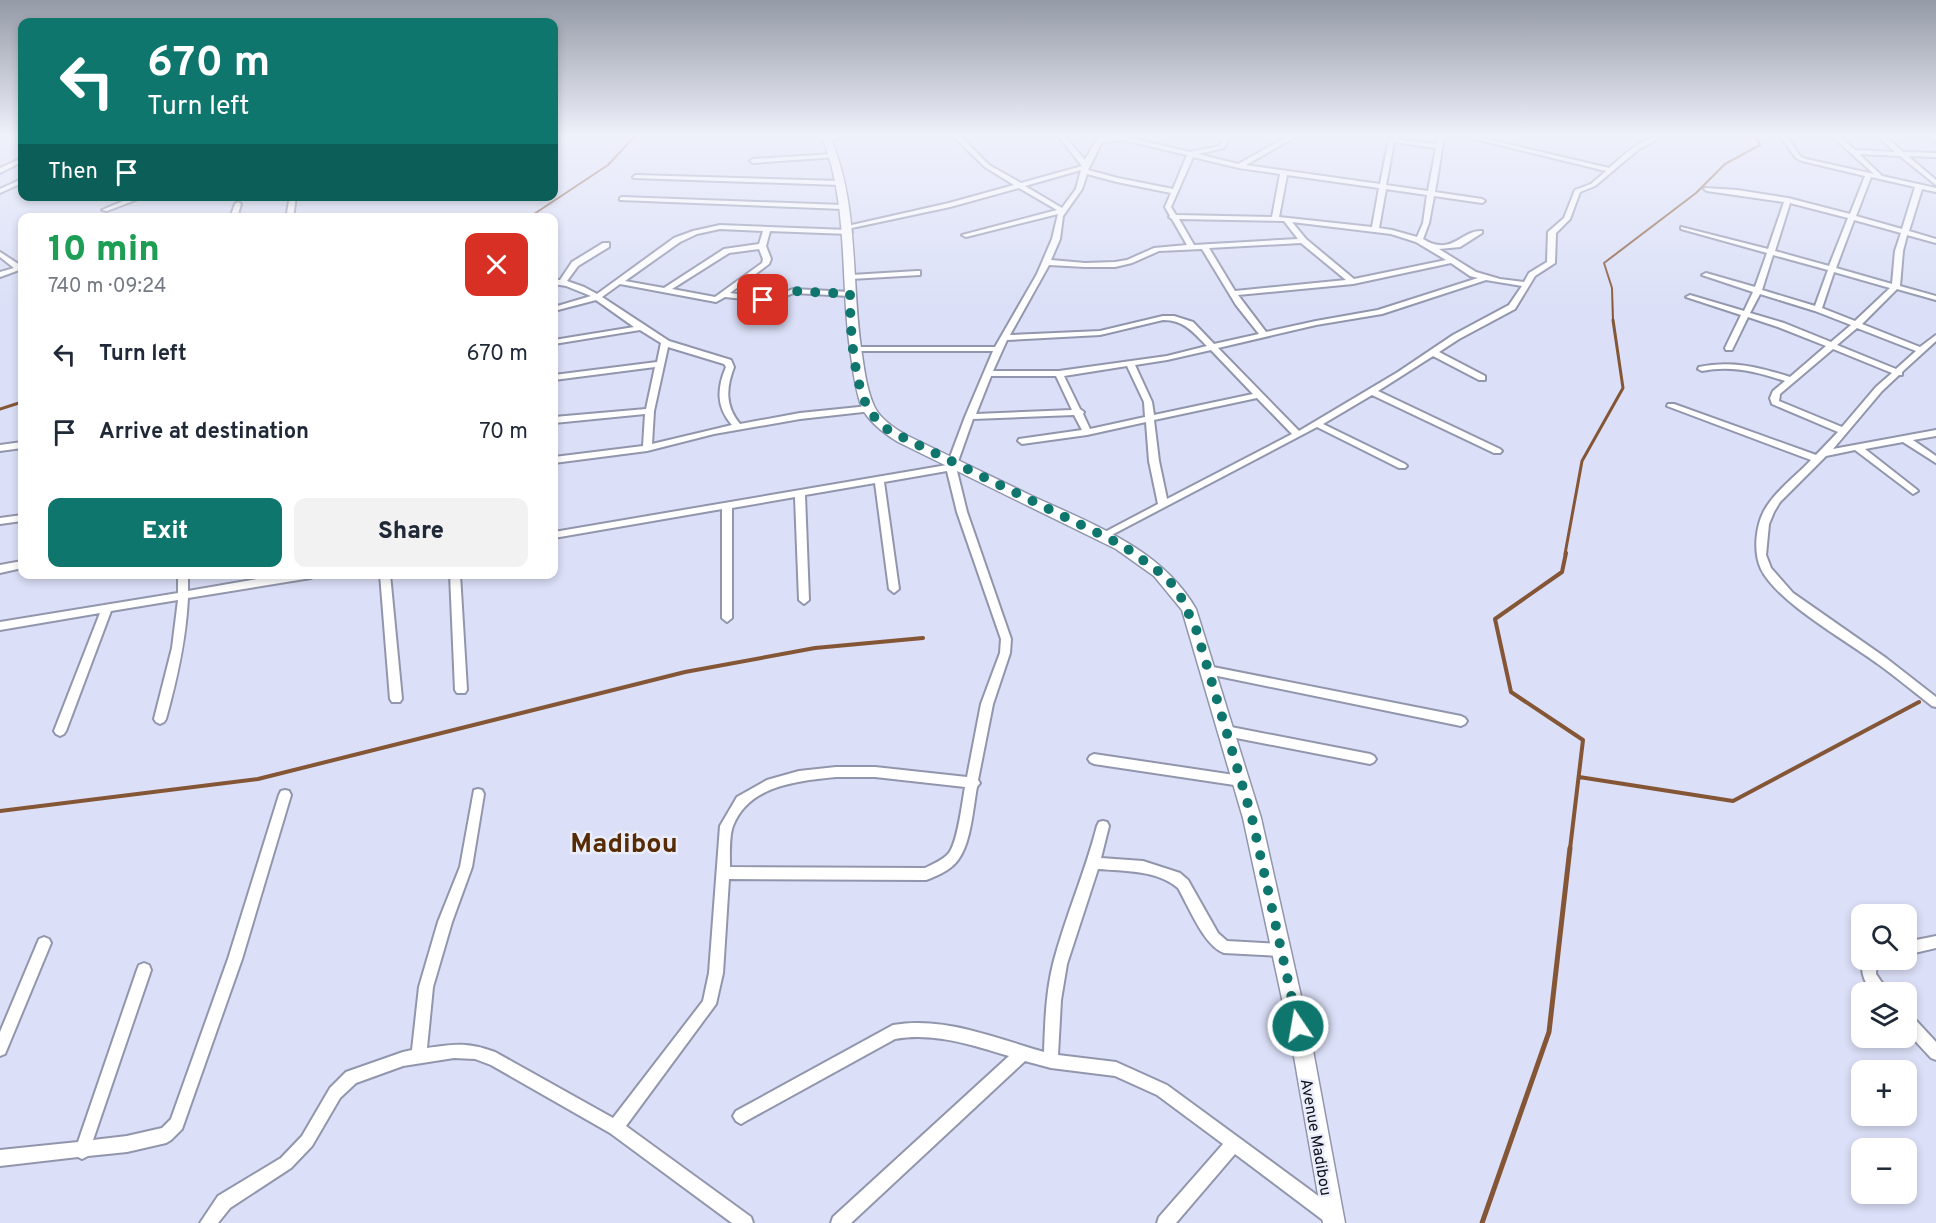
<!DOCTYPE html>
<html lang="en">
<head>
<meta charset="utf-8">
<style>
  body { margin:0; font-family:Overpass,sans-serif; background:#f2f2f3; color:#1f2937; height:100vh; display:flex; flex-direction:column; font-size:22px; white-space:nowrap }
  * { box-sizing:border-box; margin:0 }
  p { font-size:20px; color:#747a83 }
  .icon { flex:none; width:33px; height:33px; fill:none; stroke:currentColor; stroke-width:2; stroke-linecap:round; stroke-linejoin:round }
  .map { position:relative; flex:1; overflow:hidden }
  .details { position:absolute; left:18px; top:213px; width:540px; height:366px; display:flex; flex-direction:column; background:#fff; border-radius:12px; box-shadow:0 3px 9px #0003 }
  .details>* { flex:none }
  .guide { position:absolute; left:18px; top:18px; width:540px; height:183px; border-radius:12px; box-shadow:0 3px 9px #0003; background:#0f766e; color:#fff; overflow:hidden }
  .controls { position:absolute; left:1851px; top:904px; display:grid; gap:12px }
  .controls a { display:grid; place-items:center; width:66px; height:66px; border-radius:12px; background:#fff; box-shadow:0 3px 9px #0003; font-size:30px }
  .pin { position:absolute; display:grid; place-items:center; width:51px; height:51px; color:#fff; margin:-26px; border-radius:12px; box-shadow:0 3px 9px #0006 }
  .me { position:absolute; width:66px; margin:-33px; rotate:348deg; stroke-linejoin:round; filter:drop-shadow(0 0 4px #0008) }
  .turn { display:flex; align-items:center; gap:21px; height:126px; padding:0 30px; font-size:27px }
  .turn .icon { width:78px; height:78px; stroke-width:2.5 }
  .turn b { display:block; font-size:42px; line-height:51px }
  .then { display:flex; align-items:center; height:57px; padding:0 30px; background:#0003; gap:12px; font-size:22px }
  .round { display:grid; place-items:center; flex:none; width:63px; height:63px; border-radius:12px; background:#f2f2f3 }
  .summary { display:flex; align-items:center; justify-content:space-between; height:102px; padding:0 30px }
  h1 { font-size:36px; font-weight:800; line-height:45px; color:#1e9e55 }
  .primary-button { display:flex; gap:12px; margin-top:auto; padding:12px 30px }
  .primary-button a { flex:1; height:69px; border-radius:12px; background:#0f766e; color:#fff; font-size:24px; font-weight:800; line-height:69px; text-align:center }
  .primary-button a+a { background:#f2f2f3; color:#1f2937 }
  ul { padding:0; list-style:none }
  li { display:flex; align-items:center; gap:18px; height:78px; padding:0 30px }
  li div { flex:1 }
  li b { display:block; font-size:22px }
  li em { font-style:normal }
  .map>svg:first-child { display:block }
</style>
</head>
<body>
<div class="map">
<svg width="1936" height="1223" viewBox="0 0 1936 1223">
  <rect width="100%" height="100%" fill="#dbdff7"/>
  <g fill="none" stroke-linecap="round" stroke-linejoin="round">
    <path stroke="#845635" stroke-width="2" d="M 528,218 L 608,165 L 634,137
      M 1613,321 L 1612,288 L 1604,263 L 1696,193 L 1725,164 L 1760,145 L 1756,137"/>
    <path stroke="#845635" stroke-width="3" d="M 0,409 L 22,402
      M 1565,554 L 1582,461 L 1623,388 L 1613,320"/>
    <path stroke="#845635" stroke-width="4" d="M 1566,553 L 1562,572 L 1495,619 L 1511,692 L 1583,740 L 1570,849
      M 1579,777 L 1733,801 L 1919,702
      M 0,811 L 258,779 L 685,672 L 815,648 L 923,638"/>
    <path stroke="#845635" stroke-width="5" d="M 1482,1223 L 1549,1032 L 1570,848"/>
    <g stroke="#9296ac" stroke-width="4">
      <path id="street" d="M 828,137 L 847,137 L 827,141 L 824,139 Z
        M 954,137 L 961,137 L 989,165 L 1021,183 L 1082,166 L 1059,137 L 1065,137 L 1085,160 L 1098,137 L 1126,137 L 1190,152 L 1220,146 L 1224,137 L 1230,137 L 1224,148 L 1198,154 L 1238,164 L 1287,137 L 1295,137 L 1246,165 L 1380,184 L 1389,139 L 1437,144 L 1438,137 L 1444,137 L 1435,192 L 1482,199 L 1485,201 L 1482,203 L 1434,196 L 1429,223 L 1423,239 C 1452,257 1461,230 1482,231 L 1482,233 L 1460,247 L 1439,249 L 1476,272 L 1500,279 L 1524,282 L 1529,273 L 1547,262 L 1548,232 L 1564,218 L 1575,190 L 1591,184 L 1606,171 L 1467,137 L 1478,137 L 1609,168 C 1624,155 1641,137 1662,137 L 1639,149 L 1595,186 L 1580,192 L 1570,219 L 1556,233 L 1555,263 L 1535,276 L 1515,309 L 1459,339 L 1439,352 L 1485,376 L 1485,380 L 1479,380 L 1433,356 L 1378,391 L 1500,449 L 1502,451 L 1500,453 L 1494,453 L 1372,395 L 1323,424 L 1405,464 L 1407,466 L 1405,468 L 1399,468 L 1317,427 L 1104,539 L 1101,538 L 1099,536 L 1101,534 L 1158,504 L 1149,461 L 1146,422 L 1087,435 L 1022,444 L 1018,441 L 1019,439 L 1082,430 L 1074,415 L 973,419 L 956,467 L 967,512 L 1011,639 L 1010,653 L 993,704 L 978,780 L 980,783 L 977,787 C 973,808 971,843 958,860 C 951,870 937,876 926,880 L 729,879 L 723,973 L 716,1004 L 626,1126 L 751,1217 L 753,1223 L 732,1223 L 610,1133 L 491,1065 L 475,1059 L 454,1058 L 403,1066 L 356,1083 L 340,1098 L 312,1146 L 291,1168 L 230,1208 L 218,1223 L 200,1223 L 218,1196 L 281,1158 L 302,1136 L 330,1088 L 346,1072 L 403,1052 L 412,1050 L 419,987 L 438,922 L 460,867 L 474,790 L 478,789 L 482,790 L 484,794 L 472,867 L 452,922 L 433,987 L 427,1048 C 455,1044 468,1042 495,1052 L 613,1118 L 703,1001 L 709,973 L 720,826 L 737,797 L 767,780 L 799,771 L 836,767 L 875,767 L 967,777 L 981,704 L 1000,653 L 1001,639 L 957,512 L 947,471 L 884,482 L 899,589 L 894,593 L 889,589 L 875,483 L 805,495 L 809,600 L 804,604 L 799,600 L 795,497 L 732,508 L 732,618 L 727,622 L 722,618 L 722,509 L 554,538 L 554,532 L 947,465 L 965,417 L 993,351 L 854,351 L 850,349 L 854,347 L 995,347 L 1037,274 L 1052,239 L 1058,214 L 966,237 L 962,235 L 1057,210 L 1019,188 L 950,207 L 847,229 L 843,227 L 949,203 L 1014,185 L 985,167 ZM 1123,140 L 1187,155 L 1173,189 L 1118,178 L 1088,170 L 1102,142 ZM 1394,142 L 1436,148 L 1428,191 L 1386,185 ZM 1193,157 L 1239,168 L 1280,174 L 1272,217 L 1176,215 L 1171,207 ZM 1081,170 L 1076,189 L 1062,208 L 1025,186 ZM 1087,174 L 1117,182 L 1171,193 L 1165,207 L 1170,216 L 1169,217 L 1172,219 L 1187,245 L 1154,248 L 1127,260 L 1115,262 L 1085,263 L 1051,260 L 1060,239 L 1063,216 L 1082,189 ZM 1287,175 L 1379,188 L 1372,227 L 1279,217 ZM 1386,189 L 1427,195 L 1423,223 L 1417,237 L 1392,230 L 1379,228 ZM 1179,219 L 1284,221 L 1298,239 L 1194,245 ZM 1292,222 L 1391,234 L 1416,242 L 1446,260 L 1354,279 L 1306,239 ZM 1301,243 L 1346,280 L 1235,291 L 1209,248 ZM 1202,249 L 1236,305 L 1259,334 L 1214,344 L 1193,322 L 1174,316 L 1163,316 L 1100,331 L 1010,335 L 1049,265 L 1085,267 L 1115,267 L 1132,263 L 1159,251 ZM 1451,263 L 1470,276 L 1478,278 L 1378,310 L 1316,321 L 1266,332 L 1238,295 L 1353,284 ZM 1486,280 L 1522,286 L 1509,305 L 1453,335 L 1398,372 L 1299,431 L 1218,348 L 1316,325 L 1382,314 ZM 1163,320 C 1184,320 1193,332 1207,346 L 1167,356 L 1059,371 L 993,371 L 1007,340 L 1100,335 ZM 1211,350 L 1253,394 L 1154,415 L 1152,402 L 1135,365 L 1167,360 ZM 1127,366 L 1144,402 L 1145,417 L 1090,429 L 1083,414 L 1084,412 L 1080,409 L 1064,376 ZM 991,376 L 1056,376 L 1072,410 L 976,414 ZM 1257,398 L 1292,434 L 1167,499 L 1159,461 L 1154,420 ZM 836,777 L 875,777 L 965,787 C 962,803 958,841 949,853 C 943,860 933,864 925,868 L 730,867 C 730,856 729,836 733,826 C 749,785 798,781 836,777 Z
        M 1781,137 L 1787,137 L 1800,156 L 1806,159 L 1874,174 L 1833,137 L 1840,137 L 1855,150 L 1895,152 L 1879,137 L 1886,137 L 1903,152 L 1936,153 L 1936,157 L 1908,156 L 1936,180 L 1936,185 L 1900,156 L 1859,154 L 1882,176 L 1936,188 L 1936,192 L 1922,189 L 1909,231 L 1936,239 L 1936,243 L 1907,235 L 1903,251 L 1900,286 L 1936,296 L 1936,300 L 1897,289 L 1862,324 L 1920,347 L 1936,335 L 1936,341 L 1902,372 L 1902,375 L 1899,375 L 1882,391 L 1833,449 L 1936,430 L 1936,436 L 1913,440 L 1936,456 L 1936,463 L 1903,442 L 1865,449 L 1916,489 L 1918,491 L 1913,494 L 1855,450 L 1826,456 L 1780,502 L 1774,512 L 1769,524 L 1766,555 L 1771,568 L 1793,593 L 1886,658 L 1936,697 L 1936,707 L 1932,706 C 1914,692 1896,677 1878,664 C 1847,641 1777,602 1761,569 C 1753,552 1756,526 1764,511 C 1775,491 1796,476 1811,460 L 1667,406 L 1668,404 L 1674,404 L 1816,455 L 1838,432 L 1772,404 L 1770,398 L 1773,391 L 1785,381 C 1757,372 1732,365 1702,371 L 1698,369 L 1699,367 C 1731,360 1759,367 1790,377 L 1826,346 L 1778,327 L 1748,317 L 1733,348 L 1732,350 L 1726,350 L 1725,348 L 1741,315 L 1686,297 L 1690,295 L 1744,311 L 1753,292 L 1702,275 L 1706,273 L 1755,287 L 1767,253 L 1681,229 L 1681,227 L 1768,249 L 1784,202 L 1707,191 L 1704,189 L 1705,188 L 1737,190 L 1788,198 L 1850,214 L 1865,176 L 1802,161 L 1796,158 ZM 1871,177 L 1915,187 L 1902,229 L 1856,216 ZM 1790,203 L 1848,218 L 1829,266 L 1775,251 ZM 1854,220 L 1901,233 L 1895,251 L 1892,284 L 1836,268 ZM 1773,255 L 1828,270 L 1815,306 L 1762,290 ZM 1834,272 L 1890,288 L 1855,321 L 1822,308 ZM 1760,294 L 1815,311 L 1851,325 L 1831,342 L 1784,323 L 1750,313 ZM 1857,328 L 1916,351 L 1896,369 L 1837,345 ZM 1833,349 L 1892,373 L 1876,387 L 1842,427 L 1779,401 L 1780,394 Z
        M 1929,137 L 1936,137 L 1936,142 Z
        M 834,154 L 836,155 L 836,157 L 753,163 L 750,161 L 753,159 Z
        M 22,158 L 22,162 L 0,173 L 0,168 Z
        M 636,175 L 840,181 L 843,183 L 840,185 L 634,178 L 633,177 Z
        M 22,179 L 22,183 L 0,193 L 0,189 Z
        M 135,196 L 146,196 L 107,211 L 102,210 Z
        M 290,196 L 296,196 L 293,218 L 286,218 Z
        M 622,197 L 843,205 L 846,207 L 843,209 L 620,200 L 620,198 Z
        M 238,202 L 241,204 L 237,218 L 230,218 L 235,204 Z
        M 720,225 L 848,230 L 852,232 L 848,234 L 770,231 L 766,246 L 771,259 L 769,264 L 730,293 L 769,298 L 793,289 L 850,292 L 854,294 L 850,296 L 794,293 L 770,302 L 725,297 L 716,302 L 620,284 L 602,297 L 669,341 L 731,360 L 734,367 C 726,388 725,406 740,424 L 800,413 L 869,406 L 872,407 L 872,411 L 800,419 L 714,434 L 647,451 L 554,463 L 554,457 L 643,446 L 645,414 L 554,423 L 554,417 L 646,409 L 655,367 L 554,380 L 554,375 L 657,362 L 661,343 L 640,330 L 554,344 L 554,340 L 634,327 L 596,300 L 554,311 L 554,307 L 591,296 L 566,286 L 554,284 L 554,280 L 560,280 L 572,262 L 603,243 L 609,243 L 609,247 L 578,266 L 567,281 L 584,287 L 597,294 L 674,238 L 693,231 ZM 720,229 L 763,231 L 759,244 L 724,249 L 664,288 L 625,281 L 680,242 L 697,234 ZM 759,249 L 763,259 L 762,263 L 715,297 L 672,289 L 729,253 ZM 668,347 L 724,364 L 726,367 C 717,388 716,407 732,425 L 652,444 L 654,411 Z
        M 0,252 L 20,265 L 22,265 L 22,269 L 0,277 L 0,272 L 14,268 L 0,257 Z
        M 917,271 L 920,271 L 920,275 L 851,279 L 847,277 L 851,275 Z
        M 22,442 L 22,448 L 0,451 L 0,445 Z
        M 22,515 L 22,521 L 0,524 L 0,518 Z
        M 22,561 L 22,568 L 0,573 L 0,565 Z
        M 178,574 L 188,574 L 188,591 L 286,574 L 316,574 L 311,578 L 188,598 C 186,640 177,679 166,719 L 164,722 L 160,724 L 156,722 L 154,719 L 172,648 L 178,600 L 111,611 L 66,731 L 64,734 L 60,736 L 56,734 L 54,731 L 100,613 L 0,630 L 0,622 L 178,593 Z
        M 380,574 L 390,574 L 402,699 L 400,702 L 392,702 L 390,699 Z
        M 450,574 L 460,574 L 467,690 L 465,693 L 457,693 L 455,690 Z
        M 1208,666 L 1461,716 L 1465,718 L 1467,721 L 1465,724 L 1461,726 L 1208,674 L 1204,673 L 1202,670 L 1204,667 Z
        M 1226,726 L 1370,754 L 1374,756 L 1376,759 L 1374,762 L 1370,764 L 1226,736 L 1222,734 L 1220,731 L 1222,728 Z
        M 1094,754 L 1241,776 L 1245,777 L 1247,781 L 1245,785 L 1241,786 L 1094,764 L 1090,762 L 1088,759 L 1090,756 Z
        M 285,790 L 289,791 L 291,795 L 242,959 L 182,1129 L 171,1140 L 166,1143 L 127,1152 L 88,1156 L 82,1159 L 78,1157 L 0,1166 L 0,1150 L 78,1142 L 137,970 L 139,965 L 144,963 L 149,965 L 151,970 L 93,1140 L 127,1136 L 162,1128 L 171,1119 L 228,959 L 279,795 L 281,791 Z
        M 1103,821 L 1107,822 L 1109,826 L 1101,858 L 1143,861 L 1180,873 L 1188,880 L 1218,933 L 1227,941 L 1282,944 L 1287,945 L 1289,950 L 1287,955 L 1282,956 L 1224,953 C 1204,946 1189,907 1178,888 C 1157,870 1124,871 1098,869 L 1067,964 L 1061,1000 L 1058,1055 L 1116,1062 L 1167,1085 L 1336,1209 L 1338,1215 L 1336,1221 L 1330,1223 L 1324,1221 L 1235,1154 L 1176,1223 L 1157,1223 L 1159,1217 L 1223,1144 L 1157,1095 L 1115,1076 L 1051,1068 L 1025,1061 L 851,1223 L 831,1223 L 833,1217 L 1009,1056 C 971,1045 935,1032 895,1039 L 746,1121 L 741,1124 L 736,1121 L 733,1116 L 736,1111 L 893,1025 C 944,1016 995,1038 1044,1052 C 1045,1022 1046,992 1053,964 C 1065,917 1085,873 1097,826 L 1099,822 Z
        M 1936,936 L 1936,948 L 1906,955 L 1906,942 Z
        M 44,937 L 49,939 L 51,943 L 5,1054 L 0,1056 L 0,1032 L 39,939 Z
        M 1863,960 L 1877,960 L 1876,974 L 1889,993 L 1873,993 C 1865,983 1860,973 1863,960 Z
        M 1906,1013 L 1911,1015 L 1936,1042 L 1936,1060 L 1931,1058 L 1906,1031 Z"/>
    </g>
    <g stroke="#9296ac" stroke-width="3">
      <path id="secondary" d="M 822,137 L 830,137 C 859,203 851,278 861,348 C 864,367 866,388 874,406 C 880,419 895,429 908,436 C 949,456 991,476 1032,496 C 1092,524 1162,549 1196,609 L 1261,818 L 1312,1045 L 1345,1223 L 1323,1223 L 1292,1045 L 1243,818 L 1182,610 L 1154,576 L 1116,549 L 898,442 C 885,434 869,422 862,408 C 855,389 853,369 850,349 C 840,279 849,204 822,137 Z"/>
    </g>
    <use href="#street" fill="#fff" fill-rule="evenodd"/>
    <use href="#secondary" fill="#fff" fill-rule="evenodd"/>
  </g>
  <linearGradient id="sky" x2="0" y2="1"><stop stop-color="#949aa6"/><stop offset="0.44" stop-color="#eff1fb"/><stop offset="1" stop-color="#eff1fb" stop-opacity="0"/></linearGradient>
  <rect width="1936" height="308" fill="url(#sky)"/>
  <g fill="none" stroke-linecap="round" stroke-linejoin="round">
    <path stroke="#0f766e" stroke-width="10" stroke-dasharray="0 18" d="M 763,300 L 775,299 L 793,291 L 850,294 C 850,326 853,382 869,410 C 874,418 882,424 888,430 L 1122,545 L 1165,576 L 1178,591 L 1196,629 L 1252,818 L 1298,1026"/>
  </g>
  <g text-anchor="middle" stroke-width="5" stroke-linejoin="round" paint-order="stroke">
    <g font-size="16" fill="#0e1017" stroke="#eaedfb">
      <text transform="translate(1317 1137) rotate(80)" y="6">Avenue Madibou</text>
    </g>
    <g font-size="27" font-weight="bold" fill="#572c04" stroke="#eaedfb">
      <text x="624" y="852">Madibou</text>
    </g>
  </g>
</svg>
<div class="controls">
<a><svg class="icon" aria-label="search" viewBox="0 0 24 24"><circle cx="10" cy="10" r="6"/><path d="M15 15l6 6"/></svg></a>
<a><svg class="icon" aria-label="layers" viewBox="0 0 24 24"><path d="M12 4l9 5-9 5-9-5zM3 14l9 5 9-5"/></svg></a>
<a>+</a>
<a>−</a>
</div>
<div class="pin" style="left:763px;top:300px;background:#d93025"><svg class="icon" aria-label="arrive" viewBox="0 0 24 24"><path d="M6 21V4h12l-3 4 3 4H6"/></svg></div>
<svg class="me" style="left:1298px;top:1026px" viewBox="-20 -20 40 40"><circle r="17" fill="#0f766e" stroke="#fff" stroke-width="3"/><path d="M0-11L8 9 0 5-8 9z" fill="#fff"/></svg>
<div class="guide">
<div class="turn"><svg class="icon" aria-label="left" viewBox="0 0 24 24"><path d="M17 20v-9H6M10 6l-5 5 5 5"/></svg><div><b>670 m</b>Turn left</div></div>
<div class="then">Then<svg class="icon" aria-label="arrive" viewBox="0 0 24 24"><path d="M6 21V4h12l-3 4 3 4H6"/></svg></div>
</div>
<section class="details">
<div class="summary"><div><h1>10 min</h1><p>740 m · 09:24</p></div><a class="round" style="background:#d93025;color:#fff"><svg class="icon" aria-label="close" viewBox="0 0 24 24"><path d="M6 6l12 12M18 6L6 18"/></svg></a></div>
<ul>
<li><svg class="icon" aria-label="left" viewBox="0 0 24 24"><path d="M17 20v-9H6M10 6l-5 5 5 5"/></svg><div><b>Turn left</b></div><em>670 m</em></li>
<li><svg class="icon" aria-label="arrive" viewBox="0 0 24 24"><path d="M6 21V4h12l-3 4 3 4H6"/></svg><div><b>Arrive at destination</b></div><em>70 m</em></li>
</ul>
<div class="primary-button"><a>Exit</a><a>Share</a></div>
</section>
</div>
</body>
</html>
